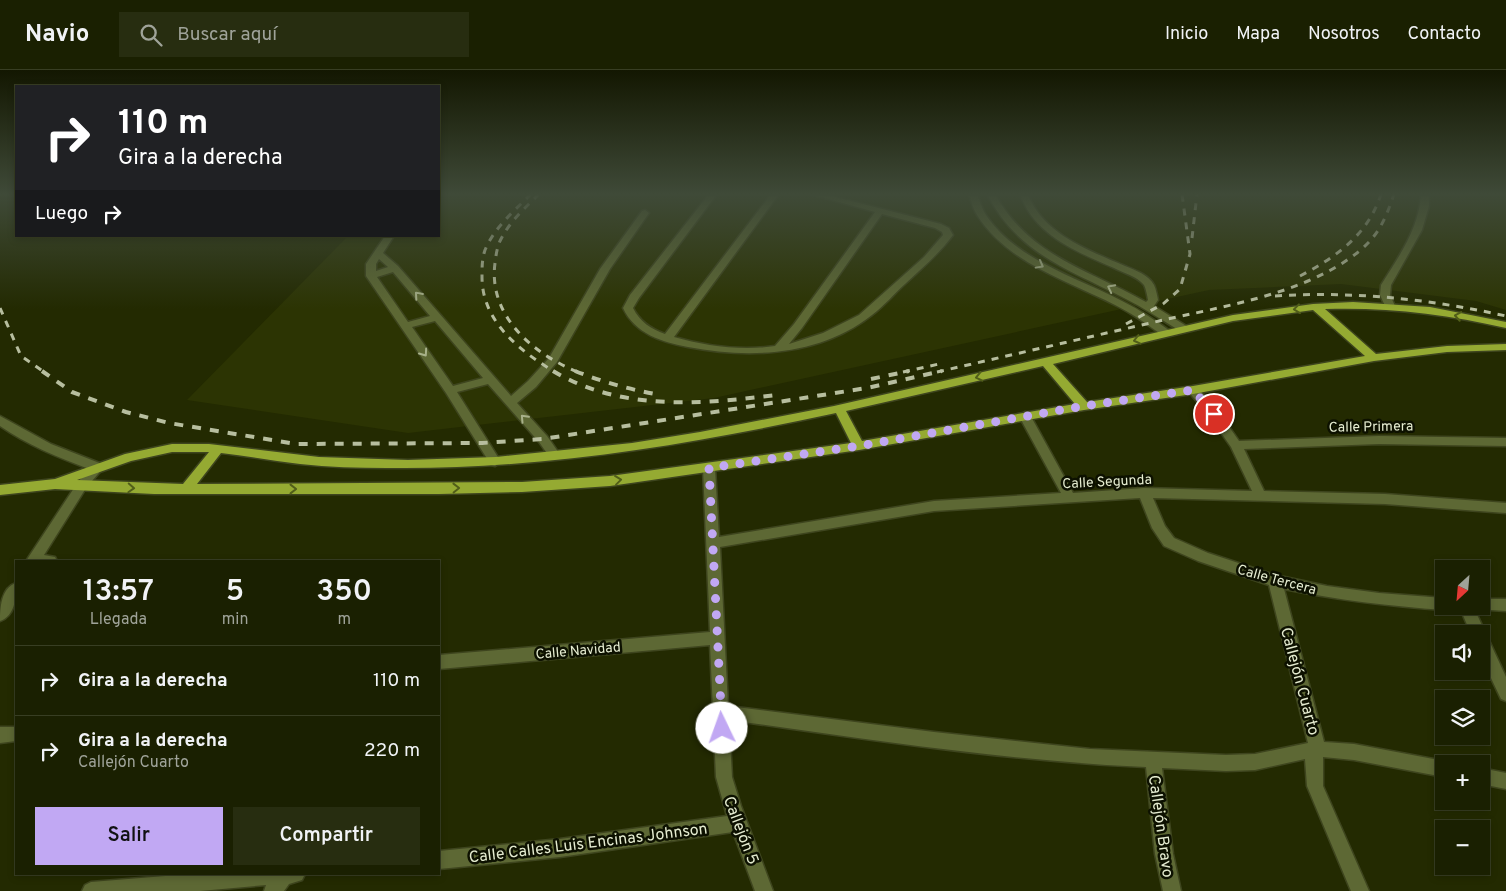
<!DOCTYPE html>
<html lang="es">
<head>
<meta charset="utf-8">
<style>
  body { margin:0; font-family:Overpass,sans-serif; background:#272d10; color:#f1f3f6; height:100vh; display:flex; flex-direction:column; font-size:19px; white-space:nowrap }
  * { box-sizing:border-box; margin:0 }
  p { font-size:16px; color:#9fa399 }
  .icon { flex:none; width:28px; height:28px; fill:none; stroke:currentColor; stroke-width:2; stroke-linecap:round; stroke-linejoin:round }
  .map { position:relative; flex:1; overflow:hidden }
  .panel { position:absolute; left:15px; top:490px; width:425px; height:315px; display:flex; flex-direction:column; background:#1a2001; border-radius:0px; box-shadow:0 2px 8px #0003,0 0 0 1px #383e23 }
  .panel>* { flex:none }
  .banner { position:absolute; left:15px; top:15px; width:425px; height:152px; border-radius:0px; box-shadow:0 2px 8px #0003,0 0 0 1px #383e23; background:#202124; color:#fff; overflow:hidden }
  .needle { width:32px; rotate:206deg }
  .buttons { position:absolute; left:1435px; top:490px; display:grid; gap:10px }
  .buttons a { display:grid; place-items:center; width:55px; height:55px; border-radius:0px; background:#1a2001; box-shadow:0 2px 8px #0003,0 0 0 1px #383e23; font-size:25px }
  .pin { position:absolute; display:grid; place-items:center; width:42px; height:42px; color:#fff; margin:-21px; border:2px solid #fff; border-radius:50%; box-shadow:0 1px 5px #0007 }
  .me { position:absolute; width:55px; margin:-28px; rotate:357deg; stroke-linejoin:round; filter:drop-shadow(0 0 4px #0008) }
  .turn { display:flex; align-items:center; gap:18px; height:105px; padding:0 20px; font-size:22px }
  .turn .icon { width:65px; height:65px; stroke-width:2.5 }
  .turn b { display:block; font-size:35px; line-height:42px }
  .then { display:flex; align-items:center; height:48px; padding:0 20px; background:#0003; gap:10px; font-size:19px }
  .eta { display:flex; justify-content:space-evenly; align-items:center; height:85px; text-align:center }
  .eta b { font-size:30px; font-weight:600; line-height:35px }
  .button { display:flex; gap:10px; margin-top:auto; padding:10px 20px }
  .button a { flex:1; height:58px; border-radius:0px; background:#c1a8f3; color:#111; font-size:20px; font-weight:600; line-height:58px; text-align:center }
  .button a+a { background:#272d10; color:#f1f3f6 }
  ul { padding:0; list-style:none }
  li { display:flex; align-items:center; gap:15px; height:70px; padding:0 20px; border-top:1px solid #383e23 }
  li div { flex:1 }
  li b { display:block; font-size:19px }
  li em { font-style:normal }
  header { display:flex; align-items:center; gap:30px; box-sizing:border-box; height:70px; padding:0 25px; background:#1a2001; border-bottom:1px solid #383e23 }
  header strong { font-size:24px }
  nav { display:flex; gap:28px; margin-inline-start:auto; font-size:18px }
  .search { width:350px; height:45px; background:#272d10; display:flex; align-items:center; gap:12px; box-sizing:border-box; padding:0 18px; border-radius:0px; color:#9fa399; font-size:19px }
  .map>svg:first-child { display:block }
</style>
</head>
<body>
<header>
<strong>Navio</strong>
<div class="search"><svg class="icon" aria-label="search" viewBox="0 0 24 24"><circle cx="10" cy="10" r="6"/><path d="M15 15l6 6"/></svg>Buscar aquí</div>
<nav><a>Inicio</a><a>Mapa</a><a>Nosotros</a><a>Contacto</a></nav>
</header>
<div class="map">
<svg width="1506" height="821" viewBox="0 0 1506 821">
  <rect width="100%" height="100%" fill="#232a01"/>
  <path fill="#2c3403" d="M 439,124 L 1506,124 L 1506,240 L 1476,231 L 1341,214 L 1209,220 L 714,328 L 408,363 L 187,330 L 348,166 L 439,166 Z"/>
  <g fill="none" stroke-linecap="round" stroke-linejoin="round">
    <g stroke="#3e451e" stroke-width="3">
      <path id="minor" d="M 709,124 L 717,124 L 639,228 L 633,238 C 640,252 651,259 665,264 L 771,124 L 779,124 L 674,267 C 705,276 742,281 775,276 L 794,254 L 875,142 L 810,124 L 824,124 L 941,154 L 949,158 L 953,165 C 939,184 922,198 905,214 C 894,224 884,236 872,245 C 820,286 750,289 688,277 C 662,272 635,264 623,238 L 630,225 ZM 882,144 L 935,158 L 942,162 L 943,165 L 924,187 L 859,245 L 823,263 L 789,274 L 802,258 Z
        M 969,124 L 977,124 C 980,131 982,139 986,145 C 1017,191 1077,207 1124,232 C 1140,240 1155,250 1170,261 L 1171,263 L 1170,265 L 1162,265 C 1148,255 1133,244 1117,236 C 1069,211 1008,194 977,145 C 973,139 971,131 969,124 Z
        M 987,124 L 995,124 C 1030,187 1088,199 1146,232 L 1148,230 C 1147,225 1146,219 1144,215 C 1137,206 1123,203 1114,198 C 1077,182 1034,165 1020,124 L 1028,124 C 1043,164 1088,180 1125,196 C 1135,200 1149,205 1154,215 C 1156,219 1157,225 1158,230 L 1154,236 L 1188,257 L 1189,259 L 1188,261 L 1180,261 C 1162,250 1144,238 1124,228 C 1068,199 1018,184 987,124 Z
        M 1421,124 L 1429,124 L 1429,136 L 1422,160 L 1391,215 L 1390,225 L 1395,236 L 1390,239 L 1386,238 L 1380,225 L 1381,215 C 1399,186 1419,159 1421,124 Z
        M 645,140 L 649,143 L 610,199 L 557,292 L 536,317 L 517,333 L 547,366 L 561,386 L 559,389 L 551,389 L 539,372 L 488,314 L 457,322 L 501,392 L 495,396 L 491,395 L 446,323 L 366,206 L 366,194 L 385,166 L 394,166 L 383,183 L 398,196 L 511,326 L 528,311 L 549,288 L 600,199 L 642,141 ZM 379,189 L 388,197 L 376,201 L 376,194 ZM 393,202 L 430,246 L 408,252 L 377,207 ZM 435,251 L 483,308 L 453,316 L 412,257 Z
        M 1193,316 L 1197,317 L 1218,341 L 1239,371 L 1379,366 L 1506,368 L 1506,376 L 1379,374 L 1244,379 L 1264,421 L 1385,424 L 1506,433 L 1506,443 L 1385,434 L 1153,428 L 1165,456 L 1174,468 L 1208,483 L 1275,505 L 1327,516 L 1379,523 L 1444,528 L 1444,536 L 1450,536 L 1444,540 C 1390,536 1337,530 1284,519 L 1324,672 L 1354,674 L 1444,691 L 1450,694 L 1444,694 L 1444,707 L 1354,690 L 1323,687 L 1323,716 L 1369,821 L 1351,821 L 1307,716 L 1305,689 L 1255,700 L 1226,701 L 1162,698 L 1173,784 L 1181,821 L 1163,821 L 1155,784 L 1146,697 C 1006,691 867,669 729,650 L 732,707 L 741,736 L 773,821 L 755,821 L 733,762 L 560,787 L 439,799 L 439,781 L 560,769 L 727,746 L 716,707 L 710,575 L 439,599 L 439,585 L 710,562 L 703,398 L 705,395 L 713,395 L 715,398 L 719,467 L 934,431 L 1061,423 L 1019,346 L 1025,342 L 1029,343 L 1073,423 L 1144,418 L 1252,421 L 1231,377 L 1210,347 L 1187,320 ZM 1140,428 L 1152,458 L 1164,476 L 1198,491 L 1269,515 L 1308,673 L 1255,684 L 1226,685 L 1090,679 L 934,662 L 728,636 L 720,477 L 934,441 Z
        M 0,346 L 51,374 L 102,394 L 104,397 L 86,418 L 44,485 L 55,487 L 57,491 L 26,491 L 78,412 L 89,399 C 58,387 27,375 0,356 Z
        M 16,513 C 17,526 15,546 0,551 C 0,538 1,518 16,513 Z
        M 1481,529 L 1506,529 L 1506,541 L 1476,539 L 1475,536 L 1481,536 Z
        M 1459,536 L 1473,536 L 1506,607 L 1506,631 L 1501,629 L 1481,587 L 1481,564 L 1471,564 Z
        M 0,657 L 16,657 L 16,671 L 0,673 Z
        M 1481,698 L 1506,703 L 1506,719 L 1481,714 Z
        M 190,804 L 305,804 L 302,810 L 289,814 L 284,821 L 264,821 L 266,815 L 200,821 L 82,821 L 85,815 L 91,812 Z"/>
    </g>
    <g stroke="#3e451e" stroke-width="3">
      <path id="major" d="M 1353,232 L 1430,237 L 1506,252 L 1506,258 C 1446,244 1386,237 1325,239 L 1376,284 L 1447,276 L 1506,274 L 1506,280 L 1447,282 L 1374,291 L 1193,324 L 1084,340 L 859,380 L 610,416 L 522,422 L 439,424 L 154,424 L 55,419 L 0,425 L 0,415 L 55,409 L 125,384 L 172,374 L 209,374 L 319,387 L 408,390 L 496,387 L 632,373 L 700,362 L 834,336 L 1233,245 L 1313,234 ZM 1313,240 L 1365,286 L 1193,316 L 1087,332 L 1053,294 L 1233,251 ZM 1043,296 L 1075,334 L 862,371 L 846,341 ZM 836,343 L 851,373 L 610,406 L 522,412 L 197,414 L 221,383 C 248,386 274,391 300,394 C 329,397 358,398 387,398 C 538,400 688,375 836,343 ZM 172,382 L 209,382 L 183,414 L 77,410 L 131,391 Z"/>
    </g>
    <use href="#minor" fill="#5d6834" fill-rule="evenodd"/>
    <use href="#major" fill="#95aa32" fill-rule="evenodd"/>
    <path stroke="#b7be9f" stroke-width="3" stroke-dasharray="7 7" stroke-linecap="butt" d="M 531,124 C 514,141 494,158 485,180 C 482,189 482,197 482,207 C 482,252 520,281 555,302
      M 539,124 C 525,138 509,152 500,171 C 497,178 496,185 495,193 C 488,246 533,284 578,302
      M 1192,168 L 1197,124
      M 1300,206 C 1336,187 1368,165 1381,124
      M 1275,226 C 1354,221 1429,229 1506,246
      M 0,238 L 21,286 L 44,302
      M 1126,254 L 1163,234 L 1180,219 L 1190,184 L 1182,124
      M 903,302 L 939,294
      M 937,302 C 1011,285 1085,268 1159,251 C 1220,237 1298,225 1350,188 C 1376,170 1384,154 1394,124"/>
    <path stroke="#b7be9f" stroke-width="4" stroke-dasharray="9 9" stroke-linecap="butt" d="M 42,301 L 72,322 L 126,342 L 169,353 L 296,374 L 482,373 L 543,369 L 867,318 L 942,301
      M 553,301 C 622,342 701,334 777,325
      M 575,301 C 603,312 631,320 661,325
      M 871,309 L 909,301"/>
  </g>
  <defs><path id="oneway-chevron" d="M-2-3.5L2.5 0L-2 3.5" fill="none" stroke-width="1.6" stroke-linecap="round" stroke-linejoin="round" transform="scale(1.25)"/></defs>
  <g stroke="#a8b18a">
    <use href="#oneway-chevron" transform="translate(1040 195) rotate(29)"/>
    <use href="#oneway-chevron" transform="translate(1111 218) rotate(-153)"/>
    <use href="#oneway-chevron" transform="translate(418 225) rotate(-131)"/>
    <use href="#oneway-chevron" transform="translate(424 283) rotate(55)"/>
    <use href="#oneway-chevron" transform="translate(524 348) rotate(-133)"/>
  </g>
  <g stroke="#515e19">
    <use href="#oneway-chevron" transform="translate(1297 239) rotate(173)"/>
    <use href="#oneway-chevron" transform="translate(1458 246) rotate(-170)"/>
    <use href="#oneway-chevron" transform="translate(1137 270) rotate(166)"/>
    <use href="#oneway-chevron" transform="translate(979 307) rotate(167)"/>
    <use href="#oneway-chevron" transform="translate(618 410) rotate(-7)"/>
    <use href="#oneway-chevron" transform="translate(131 418) rotate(3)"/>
    <use href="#oneway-chevron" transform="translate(456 418) rotate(-1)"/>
    <use href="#oneway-chevron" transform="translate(293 419)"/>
  </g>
  <linearGradient id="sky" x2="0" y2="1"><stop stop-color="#131701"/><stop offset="0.52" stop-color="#3f4a38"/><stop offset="1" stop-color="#3f4a38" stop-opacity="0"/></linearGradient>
  <rect width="1506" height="239" fill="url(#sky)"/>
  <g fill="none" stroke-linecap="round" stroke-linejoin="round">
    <path stroke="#c1a8f3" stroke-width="9" stroke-dasharray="0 16.2" d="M 722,658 L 709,398 L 859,376 L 1084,336 L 1193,320 L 1214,344"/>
  </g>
  <g text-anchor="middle" stroke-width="5" stroke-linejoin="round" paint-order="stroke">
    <g font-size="14" fill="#e5ecd0" stroke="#0d1100">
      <text transform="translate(1371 356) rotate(-1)" y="5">Calle Primera</text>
      <text transform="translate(1107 411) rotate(-3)" y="5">Calle Segunda</text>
      <text transform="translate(1277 509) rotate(15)" y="5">Calle Tercera</text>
      <text transform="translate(578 580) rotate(-5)" y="5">Calle Navidad</text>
    </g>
    <g font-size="16" fill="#e5ecd0" stroke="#0d1100">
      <text transform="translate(1301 611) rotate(75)" y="6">Callejón Cuarto</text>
      <text transform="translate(1162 756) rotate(82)" y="6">Callejón Bravo</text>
      <text transform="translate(742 760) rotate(69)" y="6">Callejón 5</text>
      <text transform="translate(588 772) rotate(-7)" y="6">Calle Calles Luis Encinas Johnson</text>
    </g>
  </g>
</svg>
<div class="buttons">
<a><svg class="needle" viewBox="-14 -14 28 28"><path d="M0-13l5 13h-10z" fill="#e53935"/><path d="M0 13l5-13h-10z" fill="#9fa399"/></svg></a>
<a><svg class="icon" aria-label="sound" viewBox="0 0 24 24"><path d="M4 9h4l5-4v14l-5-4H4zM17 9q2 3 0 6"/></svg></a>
<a><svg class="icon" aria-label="layers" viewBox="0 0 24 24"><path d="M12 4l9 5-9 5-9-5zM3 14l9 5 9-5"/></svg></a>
<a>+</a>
<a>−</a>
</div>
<div class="pin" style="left:1214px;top:344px;background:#d93025"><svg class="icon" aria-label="arrive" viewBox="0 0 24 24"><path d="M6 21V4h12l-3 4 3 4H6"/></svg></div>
<svg class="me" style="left:722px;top:658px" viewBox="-20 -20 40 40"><circle r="19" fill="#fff"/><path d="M0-13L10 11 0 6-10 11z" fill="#c1a8f3"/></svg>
<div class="banner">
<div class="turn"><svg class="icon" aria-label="right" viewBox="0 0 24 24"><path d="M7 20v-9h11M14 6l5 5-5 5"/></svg><div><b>110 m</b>Gira a la derecha</div></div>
<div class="then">Luego<svg class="icon" aria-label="right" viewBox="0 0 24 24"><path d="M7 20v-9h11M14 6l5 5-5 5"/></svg></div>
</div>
<section class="panel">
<div class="eta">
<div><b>13:57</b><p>Llegada</p></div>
<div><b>5</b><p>min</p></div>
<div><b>350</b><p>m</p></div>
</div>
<ul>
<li><svg class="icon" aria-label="right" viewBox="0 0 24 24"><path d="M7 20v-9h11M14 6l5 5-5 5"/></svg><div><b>Gira a la derecha</b></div><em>110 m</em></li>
<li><svg class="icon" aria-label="right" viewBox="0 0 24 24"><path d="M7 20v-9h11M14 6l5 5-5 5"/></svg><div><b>Gira a la derecha</b><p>Callejón Cuarto</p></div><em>220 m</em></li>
</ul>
<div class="button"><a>Salir</a><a>Compartir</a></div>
</section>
</div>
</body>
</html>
